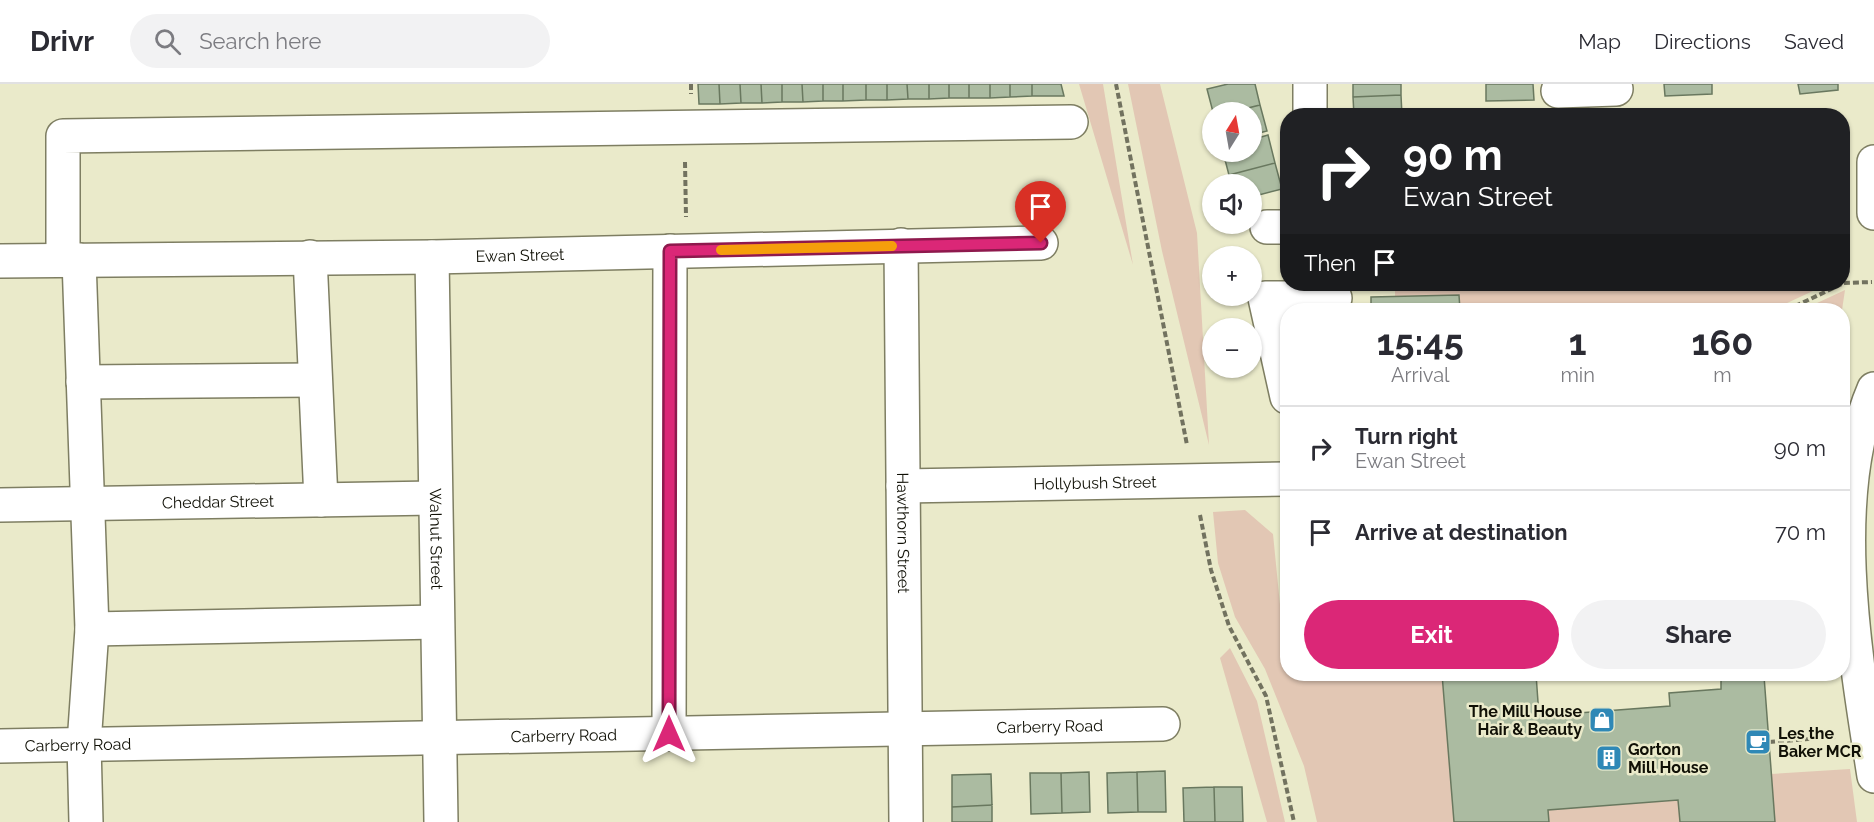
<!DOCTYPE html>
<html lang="en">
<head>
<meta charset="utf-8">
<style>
  body { margin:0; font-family:Raleway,sans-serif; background:#f2f2f3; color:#2b2b33; height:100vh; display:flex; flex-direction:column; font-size:22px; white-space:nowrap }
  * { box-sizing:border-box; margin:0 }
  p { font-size:20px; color:#7c7c81 }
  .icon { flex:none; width:33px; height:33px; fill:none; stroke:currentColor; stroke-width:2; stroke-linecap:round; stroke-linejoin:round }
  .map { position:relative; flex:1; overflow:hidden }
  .side { position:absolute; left:1280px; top:219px; width:570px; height:378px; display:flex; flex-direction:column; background:#fff; border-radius:24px; box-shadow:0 2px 4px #0004 }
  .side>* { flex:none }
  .top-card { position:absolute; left:1280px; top:24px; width:570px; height:183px; border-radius:24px; box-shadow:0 2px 4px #0004; background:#202124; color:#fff; overflow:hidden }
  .needle { width:39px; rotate:11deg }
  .fabs { position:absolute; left:1202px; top:18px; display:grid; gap:12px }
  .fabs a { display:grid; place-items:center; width:60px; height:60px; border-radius:50%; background:#fff; box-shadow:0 2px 4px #0004; font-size:30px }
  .pin { position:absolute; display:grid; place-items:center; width:51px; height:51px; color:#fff; margin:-62px -26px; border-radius:50% 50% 50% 0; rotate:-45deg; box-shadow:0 0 6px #0007 }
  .pin .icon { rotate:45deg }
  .me { position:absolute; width:66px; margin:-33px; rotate:0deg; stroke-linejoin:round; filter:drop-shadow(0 0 4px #0008) }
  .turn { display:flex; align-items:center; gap:21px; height:126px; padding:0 24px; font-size:27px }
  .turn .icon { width:78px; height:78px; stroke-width:2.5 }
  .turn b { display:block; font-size:42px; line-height:51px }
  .then { display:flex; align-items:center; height:57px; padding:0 24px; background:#0003; gap:12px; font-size:22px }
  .eta { display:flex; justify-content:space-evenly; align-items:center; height:102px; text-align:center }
  .eta b { font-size:36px; font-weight:700; line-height:42px }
  .action { display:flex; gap:12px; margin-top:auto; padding:12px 24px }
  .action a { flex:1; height:69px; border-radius:36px; background:#db2777; color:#fff; font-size:24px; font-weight:700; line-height:69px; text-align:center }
  .action a+a { background:#f2f2f3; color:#2b2b33 }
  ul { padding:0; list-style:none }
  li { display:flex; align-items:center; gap:18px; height:84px; padding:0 24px; border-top:2px solid #e1e1e2 }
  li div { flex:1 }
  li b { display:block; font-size:22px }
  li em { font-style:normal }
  header { display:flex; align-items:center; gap:36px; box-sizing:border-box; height:84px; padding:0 30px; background:#fff; border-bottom:2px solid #e1e1e2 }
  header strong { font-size:28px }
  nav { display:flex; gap:33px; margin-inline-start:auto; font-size:21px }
  .search { width:420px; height:54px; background:#f2f2f3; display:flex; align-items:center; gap:15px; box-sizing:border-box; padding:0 21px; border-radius:33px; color:#7c7c81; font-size:22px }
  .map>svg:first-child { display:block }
</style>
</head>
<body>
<header>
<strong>Drivr</strong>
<div class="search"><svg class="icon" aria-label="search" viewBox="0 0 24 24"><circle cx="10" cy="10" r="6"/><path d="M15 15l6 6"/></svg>Search here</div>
<nav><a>Map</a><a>Directions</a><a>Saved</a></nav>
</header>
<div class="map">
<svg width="1874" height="738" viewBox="0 0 1874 738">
  <rect width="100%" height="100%" fill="#eaeaca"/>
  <path fill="#e2c7b4" d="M 1079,0 L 1103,0 L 1133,181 Z
    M 1128,0 L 1160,0 L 1197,149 L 1209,361 L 1162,167 Z
    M 1395,200 L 1828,200 L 1772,226 L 1460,226 L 1459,211 L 1395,212 Z
    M 1845,206 L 1842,226 L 1802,226 Z
    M 1245,426 L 1273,450 L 1281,531 L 1287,531 L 1287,590 L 1442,590 L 1454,738 L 1317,738 L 1304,682 L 1265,585 L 1235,533 L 1218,479 L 1213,428 Z
    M 1230,564 L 1257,617 L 1285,738 L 1267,738 L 1220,574 Z
    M 1850,685 L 1857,738 L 1775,738 L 1771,690 Z
    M 1678,716 L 1680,738 L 1549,738 L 1548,726 Z"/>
  <path fill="#abbba1" stroke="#69785f" stroke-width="1.5" d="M 698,0 L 719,0 L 720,20 L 699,20 Z
    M 719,0 L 740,0 L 741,19 L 720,20 Z
    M 740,0 L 761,0 L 762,19 L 741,19 Z
    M 761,0 L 782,0 L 782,18 L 762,19 Z
    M 782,0 L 802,0 L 803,18 L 782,18 Z
    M 802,0 L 823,0 L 823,17 L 803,18 Z
    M 823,0 L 843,0 L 843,17 L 823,17 Z
    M 843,0 L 866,0 L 866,16 L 843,17 Z
    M 866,0 L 887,0 L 887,16 L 866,16 Z
    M 887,0 L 907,0 L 908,15 L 887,16 Z
    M 907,0 L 929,0 L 929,15 L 908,15 Z
    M 929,0 L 949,0 L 949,14 L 929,15 Z
    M 949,0 L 969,0 L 969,14 L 949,14 Z
    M 969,0 L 990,0 L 990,14 L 969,14 Z
    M 990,0 L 1010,0 L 1010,13 L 990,14 Z
    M 1010,0 L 1032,0 L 1032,12 L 1010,13 Z
    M 1032,0 L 1061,0 L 1064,12 L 1032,12 Z
    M 1228,0 L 1255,0 L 1260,21 L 1232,28 L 1213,28 L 1207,5 Z
    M 1353,0 L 1401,0 L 1401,11 L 1353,13 Z
    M 1486,0 L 1533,0 L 1534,16 L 1486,17 Z
    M 1664,0 L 1712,0 L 1712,10 L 1665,12 Z
    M 1798,0 L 1838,0 L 1838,6 L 1800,10 Z
    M 1401,11 L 1402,32 L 1354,32 L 1353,13 Z
    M 1260,21 L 1267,47 L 1251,51 L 1251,28 L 1232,28 Z
    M 1836,27 L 1837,32 L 1792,32 L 1792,28 Z
    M 1268,51 L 1275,79 L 1229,91 L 1223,68 L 1251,68 L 1251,56 Z
    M 1275,79 L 1282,105 L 1251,113 L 1251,100 L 1231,100 L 1229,91 Z
    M 1459,211 L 1460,226 L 1371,226 L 1371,213 Z
    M 1442,590 L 1536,590 L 1539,632 L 1670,622 L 1669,609 L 1721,605 L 1721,596 L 1764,592 L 1775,738 L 1680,738 L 1678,716 L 1548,726 L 1549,738 L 1454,738 Z
    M 1165,687 L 1166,728 L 1138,728 L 1137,688 Z
    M 1089,688 L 1090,728 L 1062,729 L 1061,689 Z
    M 1137,688 L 1138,728 L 1108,729 L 1107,689 Z
    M 1030,689 L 1061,689 L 1062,729 L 1031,730 Z
    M 991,690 L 992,721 L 952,723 L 952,691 Z
    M 1214,703 L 1242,703 L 1243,738 L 1215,738 Z
    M 1214,703 L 1215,738 L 1184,738 L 1183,704 Z
    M 992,721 L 992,738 L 952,738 L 952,723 Z"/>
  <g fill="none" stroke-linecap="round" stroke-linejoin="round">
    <g stroke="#7e7e62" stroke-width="36">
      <g id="minor">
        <path d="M 1310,0 L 1310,32"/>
        <path d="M 1558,7 L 1616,5"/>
        <path d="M 1874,78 L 1874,129"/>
        <path d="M 1267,143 L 1287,143"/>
        <path id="s1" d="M 901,161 L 906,738"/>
        <path d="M 310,173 L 321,416"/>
        <path id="s2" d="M 432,173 L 441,738"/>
        <path d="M 63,176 L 63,52 L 1071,38"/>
        <path d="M 79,176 L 92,545 L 84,660 L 86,738"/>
        <path id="s3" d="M 0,177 L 432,173 L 1041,159"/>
        <path d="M 83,298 L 315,296"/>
        <path d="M 1874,305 C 1827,414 1856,577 1874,692"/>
        <path d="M 1287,313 L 1265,214 L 1335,214"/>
        <path id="s4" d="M 903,402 L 1287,395"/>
        <path id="s5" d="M 0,421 L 434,414"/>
        <path d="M 92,545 L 437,538"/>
        <path d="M 669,650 L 670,167"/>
        <path id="s6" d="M 0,662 L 1163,640"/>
      </g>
    </g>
    <path stroke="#72725f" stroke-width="4" stroke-dasharray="6 3" stroke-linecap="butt" d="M 691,0 L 691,10
      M 1116,0 L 1187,361
      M 685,78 L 686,133
      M 1787,226 L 1844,199 L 1872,198
      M 1200,431 L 1211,486 L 1229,542 L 1266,612 L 1294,738
      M 1769,658 L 1835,653"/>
    <use href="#minor" stroke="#fff" stroke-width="33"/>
  </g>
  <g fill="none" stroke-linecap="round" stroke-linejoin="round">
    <g stroke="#8e194d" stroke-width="15">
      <path id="route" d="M 669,650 L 670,167 L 1041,159"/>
    </g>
    <use href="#route" stroke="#db2777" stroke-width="10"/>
    <path stroke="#f59e0b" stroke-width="10" d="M 721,166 L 892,162"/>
  </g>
  <defs>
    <g id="shop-square" transform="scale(1.35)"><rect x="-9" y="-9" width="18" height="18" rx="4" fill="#2f88b6" stroke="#eaeaca"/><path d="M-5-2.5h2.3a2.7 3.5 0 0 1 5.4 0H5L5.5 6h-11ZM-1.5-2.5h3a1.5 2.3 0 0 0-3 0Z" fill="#fff"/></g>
    <g id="cafe-square" transform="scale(1.35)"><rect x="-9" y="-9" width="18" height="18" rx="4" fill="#2f88b6" stroke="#eaeaca"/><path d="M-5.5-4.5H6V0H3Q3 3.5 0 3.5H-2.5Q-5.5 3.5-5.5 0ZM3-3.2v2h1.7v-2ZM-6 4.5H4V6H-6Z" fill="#fff"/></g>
    <g id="building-square" transform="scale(1.35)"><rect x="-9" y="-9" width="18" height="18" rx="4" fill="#2f88b6" stroke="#eaeaca"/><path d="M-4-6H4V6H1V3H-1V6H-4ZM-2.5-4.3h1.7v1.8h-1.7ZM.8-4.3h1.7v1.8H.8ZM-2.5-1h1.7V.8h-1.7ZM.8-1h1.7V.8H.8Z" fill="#fff"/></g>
  </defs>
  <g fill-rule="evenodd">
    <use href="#shop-square" x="1602" y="636"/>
    <use href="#cafe-square" x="1758" y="658"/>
    <use href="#building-square" x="1609" y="674"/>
  </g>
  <g text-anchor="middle" stroke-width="5" stroke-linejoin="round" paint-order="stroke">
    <g font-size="16" fill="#101006" stroke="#eaeaca">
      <text dy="6" stroke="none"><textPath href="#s3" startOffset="520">Ewan Street</textPath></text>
      <text dy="6" stroke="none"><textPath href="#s4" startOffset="192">Hollybush Street</textPath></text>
      <text dy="6" stroke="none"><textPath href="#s5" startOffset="218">Cheddar Street</textPath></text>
      <text dy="6" stroke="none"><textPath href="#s1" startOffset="288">Hawthorn Street</textPath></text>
      <text dy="6" stroke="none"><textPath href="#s2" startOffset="282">Walnut Street</textPath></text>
      <text dy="6" stroke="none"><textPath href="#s6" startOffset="1050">Carberry Road</textPath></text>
      <text dy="6" stroke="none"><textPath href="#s6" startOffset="564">Carberry Road</textPath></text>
      <text dy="6" stroke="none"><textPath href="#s6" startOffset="78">Carberry Road</textPath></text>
    </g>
    <g font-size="16" font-weight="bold" fill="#101006" stroke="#eaeaca" text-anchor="start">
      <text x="1582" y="633" text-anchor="end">The Mill House<tspan x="1582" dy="18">Hair &amp; Beauty</tspan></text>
      <text x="1778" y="655">Les the<tspan x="1778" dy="18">Baker MCR</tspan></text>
      <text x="1628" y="671">Gorton<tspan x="1628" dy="18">Mill House</tspan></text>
    </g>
  </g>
</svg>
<div class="fabs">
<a><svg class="needle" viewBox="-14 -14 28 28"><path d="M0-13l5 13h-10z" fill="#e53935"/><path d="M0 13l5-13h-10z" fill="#7c7c81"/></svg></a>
<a><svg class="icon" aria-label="sound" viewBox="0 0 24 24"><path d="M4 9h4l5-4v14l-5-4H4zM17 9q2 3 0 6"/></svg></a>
<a>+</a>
<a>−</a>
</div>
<div class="pin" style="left:1041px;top:159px;background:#d93025"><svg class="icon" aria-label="arrive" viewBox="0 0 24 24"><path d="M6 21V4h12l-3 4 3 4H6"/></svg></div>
<svg class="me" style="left:669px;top:650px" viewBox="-20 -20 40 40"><path d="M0-17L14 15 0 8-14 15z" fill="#db2777" stroke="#fff" stroke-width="4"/></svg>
<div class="top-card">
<div class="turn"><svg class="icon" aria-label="right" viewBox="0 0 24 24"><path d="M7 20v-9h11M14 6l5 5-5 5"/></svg><div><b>90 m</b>Ewan Street</div></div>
<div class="then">Then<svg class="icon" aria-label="arrive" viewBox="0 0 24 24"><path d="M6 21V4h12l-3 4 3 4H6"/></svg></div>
</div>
<section class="side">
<div class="eta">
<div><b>15:45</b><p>Arrival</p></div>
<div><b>1</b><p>min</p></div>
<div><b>160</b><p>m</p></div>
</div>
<ul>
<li><svg class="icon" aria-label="right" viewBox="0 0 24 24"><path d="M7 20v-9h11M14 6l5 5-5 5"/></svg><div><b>Turn right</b><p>Ewan Street</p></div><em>90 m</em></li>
<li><svg class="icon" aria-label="arrive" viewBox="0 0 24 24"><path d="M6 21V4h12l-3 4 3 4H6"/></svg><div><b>Arrive at destination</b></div><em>70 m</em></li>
</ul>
<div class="action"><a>Exit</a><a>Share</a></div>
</section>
</div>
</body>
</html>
